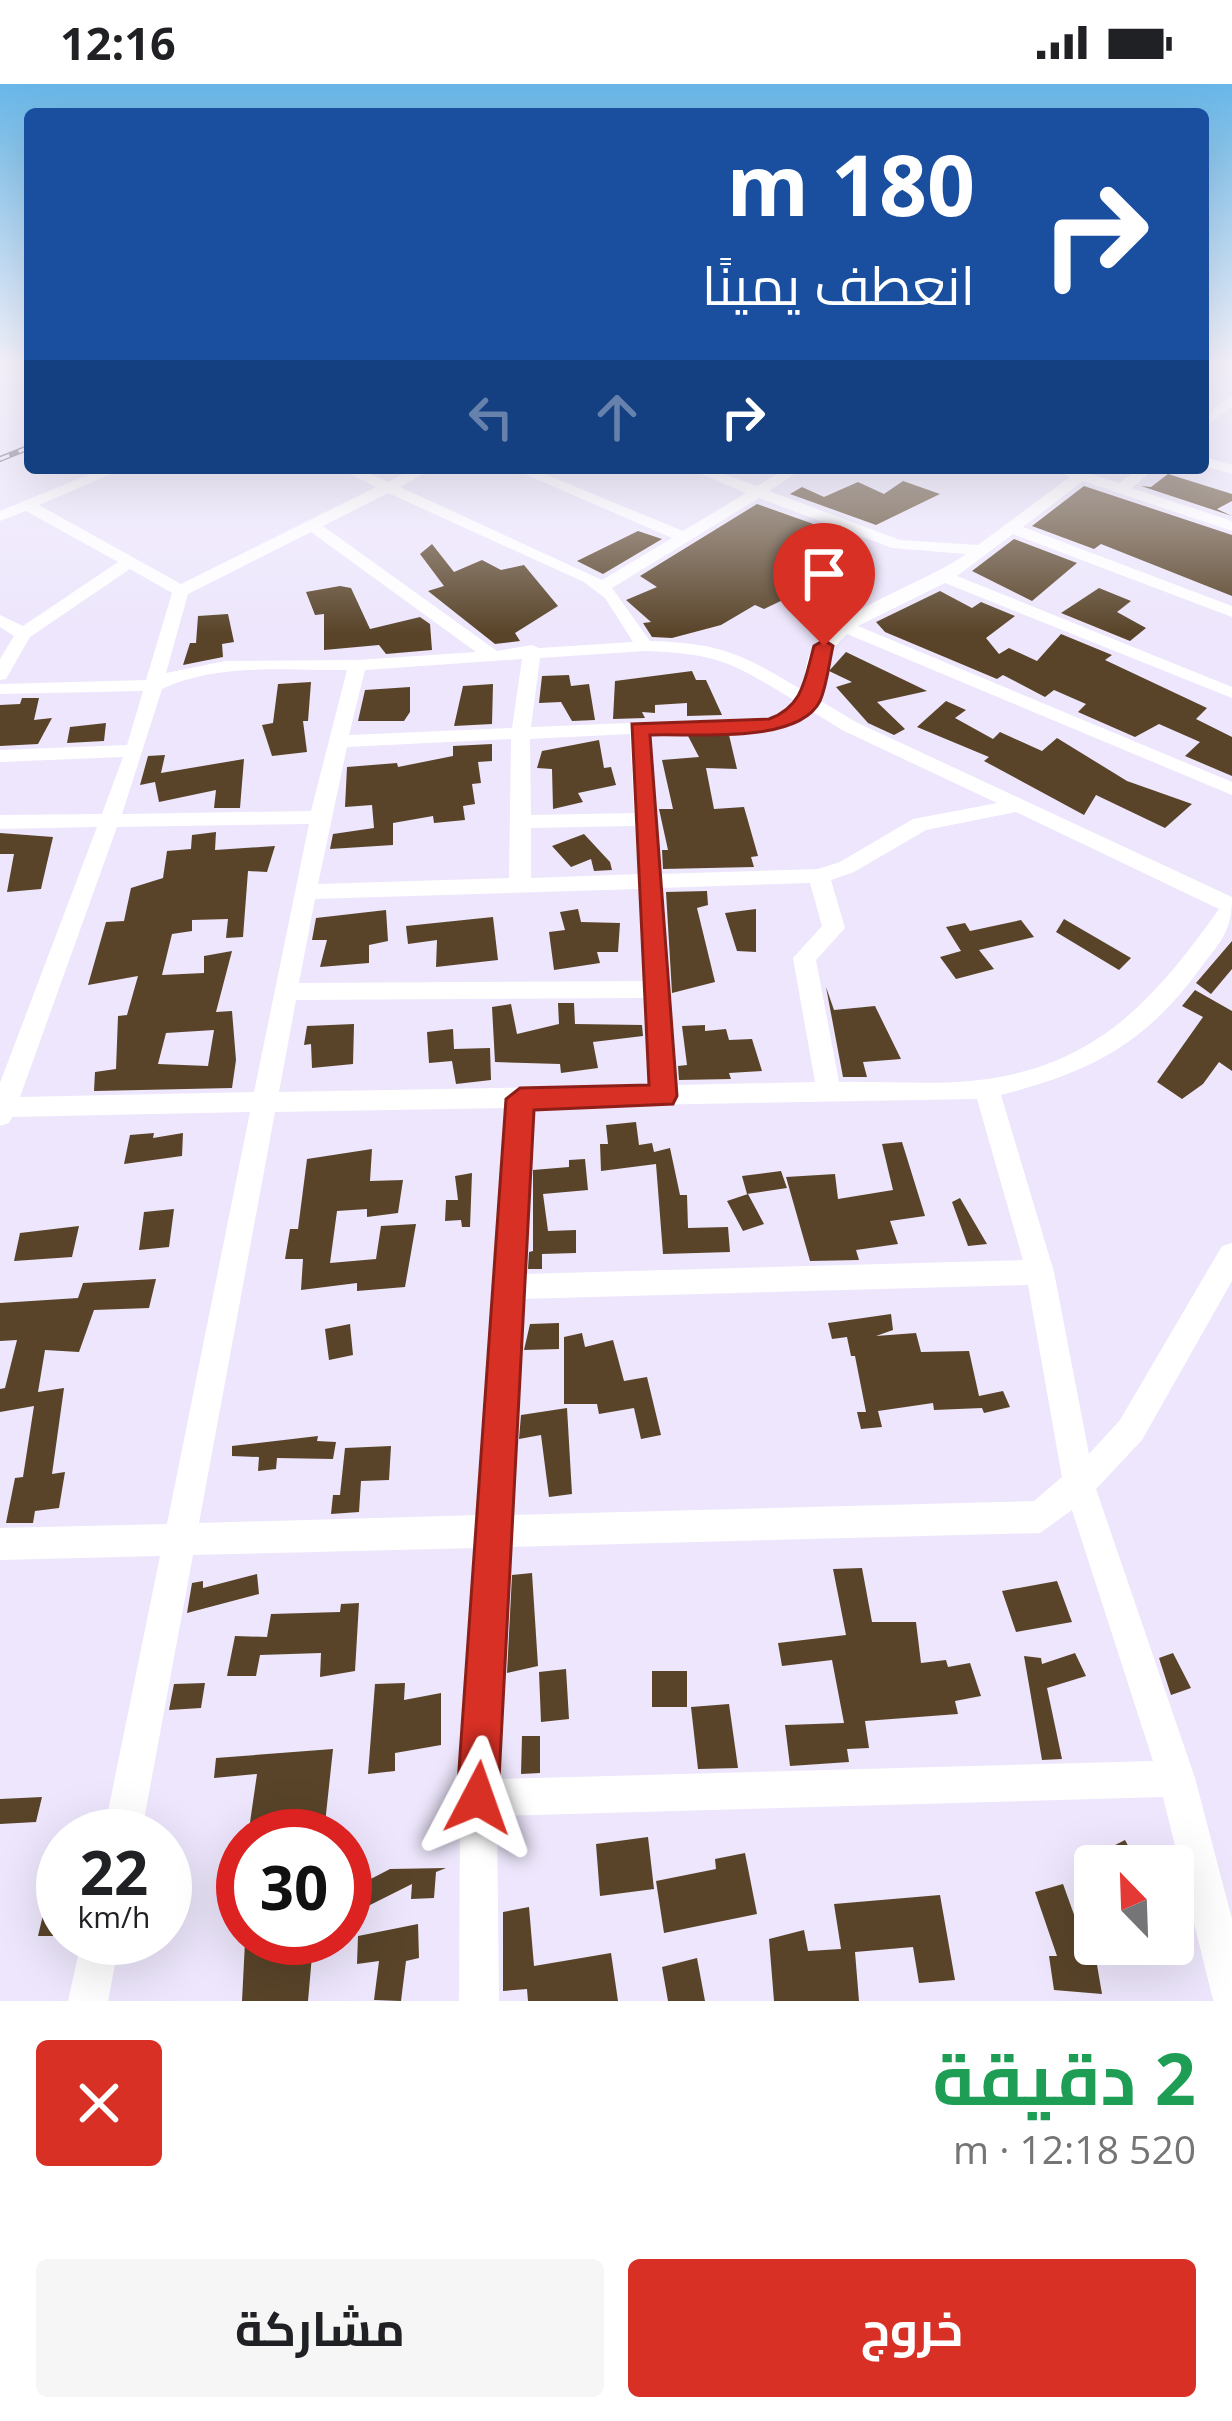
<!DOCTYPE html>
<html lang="ar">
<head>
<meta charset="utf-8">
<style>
  body { margin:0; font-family:"Open Sans",Cairo,sans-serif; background:#f6f6f6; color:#202124; direction:rtl; height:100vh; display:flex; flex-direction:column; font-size:45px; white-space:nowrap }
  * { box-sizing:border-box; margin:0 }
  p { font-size:39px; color:#757577 }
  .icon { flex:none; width:66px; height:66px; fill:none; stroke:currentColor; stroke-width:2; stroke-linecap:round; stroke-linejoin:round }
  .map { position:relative; height:1917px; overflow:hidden; direction:ltr }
  .sheet { display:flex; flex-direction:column; background:#fff; flex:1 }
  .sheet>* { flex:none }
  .guide { position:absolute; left:24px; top:24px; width:1185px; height:366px; border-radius:12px; box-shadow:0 12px 48px #0002; direction:rtl; background:#1a4fa0; color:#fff; overflow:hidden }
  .needle { width:78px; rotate:337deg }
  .buttons { position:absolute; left:1074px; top:1761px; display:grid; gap:24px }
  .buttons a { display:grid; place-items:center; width:120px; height:120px; border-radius:12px; background:#fff; box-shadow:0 12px 48px #0002; font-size:60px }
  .speed { position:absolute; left:36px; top:1725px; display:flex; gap:24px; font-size:60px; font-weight:700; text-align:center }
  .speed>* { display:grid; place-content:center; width:156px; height:156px; border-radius:50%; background:#fff; box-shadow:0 12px 48px #0002; line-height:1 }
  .speed small { font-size:30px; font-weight:400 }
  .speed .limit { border:18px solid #d22; background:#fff; color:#111 }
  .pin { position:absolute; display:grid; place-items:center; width:102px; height:102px; color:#fff; margin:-123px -51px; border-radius:50% 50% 50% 0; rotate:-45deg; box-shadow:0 0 12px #0007 }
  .pin .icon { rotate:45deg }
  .me { position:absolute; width:132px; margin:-66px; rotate:4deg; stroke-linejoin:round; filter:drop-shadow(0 0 9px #0008) }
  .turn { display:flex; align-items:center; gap:42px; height:252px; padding:0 36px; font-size:54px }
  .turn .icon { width:156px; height:156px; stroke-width:2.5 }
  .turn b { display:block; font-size:84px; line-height:102px }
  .lanes { display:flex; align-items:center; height:114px; padding:0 36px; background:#0003; justify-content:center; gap:60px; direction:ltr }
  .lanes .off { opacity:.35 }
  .round { display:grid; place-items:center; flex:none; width:126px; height:126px; border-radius:12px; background:#f6f6f6 }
  .summary { display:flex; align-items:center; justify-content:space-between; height:204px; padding:0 36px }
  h1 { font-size:72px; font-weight:700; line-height:90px; color:#1e9e55 }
  .button { display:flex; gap:24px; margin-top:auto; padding:24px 36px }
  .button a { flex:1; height:138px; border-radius:12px; background:#d93025; color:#fff; font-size:48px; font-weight:700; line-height:138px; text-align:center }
  .button a+a { background:#f6f6f6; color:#202124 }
  .status { display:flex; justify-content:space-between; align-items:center; height:84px; padding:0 60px; background:#fff; direction:ltr }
  .status svg { height:33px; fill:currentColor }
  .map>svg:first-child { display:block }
</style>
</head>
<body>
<div class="status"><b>12:16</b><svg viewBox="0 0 49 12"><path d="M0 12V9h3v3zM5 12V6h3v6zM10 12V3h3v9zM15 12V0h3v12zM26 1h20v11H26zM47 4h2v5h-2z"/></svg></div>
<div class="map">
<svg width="1232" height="1917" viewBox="0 0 1232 1917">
  <rect width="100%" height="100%" fill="#ede6fc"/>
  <path fill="#594429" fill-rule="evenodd" d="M 1168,390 L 1232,410 L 1232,417 L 1217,425 L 1232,432 L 1141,402 L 1151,403 Z
    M 903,397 L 940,410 L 876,441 L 790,410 L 802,403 L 824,413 L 858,398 L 884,410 Z
    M 1084,402 L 1232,451 L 1232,512 L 1101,460 L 1094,465 L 1032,442 Z
    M 757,420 L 850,453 L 795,488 L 813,495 L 787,514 L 764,525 L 755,521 L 721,541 L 672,554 L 652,553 L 643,539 L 651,538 L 626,516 L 657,503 L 640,492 Z
    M 638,447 L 662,455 L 603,490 L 577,477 Z
    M 1014,455 L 1077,479 L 1032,517 L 972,487 Z
    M 432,460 L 454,488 L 482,476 L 501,486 L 524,481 L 558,522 L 515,549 L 520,557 L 495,560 L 428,507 L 444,502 L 420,470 Z
    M 340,502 L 351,504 L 370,545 L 420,533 L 430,540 L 432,566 L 386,570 L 379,561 L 324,566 L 324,530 L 315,531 L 306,508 Z
    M 1099,504 L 1131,517 L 1117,528 L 1146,544 L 1130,557 L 1061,529 Z
    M 940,507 L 972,524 L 981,518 L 1015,532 L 986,554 L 999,570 L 1009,564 L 1037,577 L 1061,550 L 1112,571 L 1105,576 L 1207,624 L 1196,635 L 1232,653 L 1232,692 L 1185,672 L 1200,658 L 1159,640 L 1135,653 L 1078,628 L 1086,620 L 1054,606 L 1045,613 L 1003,591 L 997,595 L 885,548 L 876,538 Z
    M 228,530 L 234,558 L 222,560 L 223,573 L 183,581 L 190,559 L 196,559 L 198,532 Z
    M 846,568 L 927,607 L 877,618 L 905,645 L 894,651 L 868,639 L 836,603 L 852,598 L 829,587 Z
    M 692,587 L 696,596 L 706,596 L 722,631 L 687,632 L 687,619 L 655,621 L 655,629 L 642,628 L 645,634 L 613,635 L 615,597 Z
    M 569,591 L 571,602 L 589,600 L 595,636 L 572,637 L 561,618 L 539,619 L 542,592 Z
    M 311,598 L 308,637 L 303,637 L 307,668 L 272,672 L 262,641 L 273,639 L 278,600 Z
    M 493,600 L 492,640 L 454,642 L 463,602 Z
    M 410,603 L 410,628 L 404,637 L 358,637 L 365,606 Z
    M 22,614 L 39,614 L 34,636 L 52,634 L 38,660 L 0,662 L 0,621 L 20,620 Z
    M 946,617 L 966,626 L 955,634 L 993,655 L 1000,648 L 1042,667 L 1057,654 L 1127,697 L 1192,720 L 1165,744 L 1096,711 L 1084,731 L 984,677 L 989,673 L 917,643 Z
    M 106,639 L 104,657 L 67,659 L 70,643 Z
    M 729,651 L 737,685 L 706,684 L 714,725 L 744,723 L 758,772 L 751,773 L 754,783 L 663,785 L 662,766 L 668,766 L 659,725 L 673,725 L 662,676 L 699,673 L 688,652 Z
    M 599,656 L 604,684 L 611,683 L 616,701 L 578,709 L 583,718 L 553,725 L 552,685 L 537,684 L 542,667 Z
    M 492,660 L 492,677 L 478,678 L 481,699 L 472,700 L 475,720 L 463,722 L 465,736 L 434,739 L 433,732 L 393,739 L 393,761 L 330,765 L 333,750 L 374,744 L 372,721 L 345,723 L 347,683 L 397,679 L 398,683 L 453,672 L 453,662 Z
    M 165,671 L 161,689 L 244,675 L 240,724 L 214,724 L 216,706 L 159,718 L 155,698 L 140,701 L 148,672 Z
    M 216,748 L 215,766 L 275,762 L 267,788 L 248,787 L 243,853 L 226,854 L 228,835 L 192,836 L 192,847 L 172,850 L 162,891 L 204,889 L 204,872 L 232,867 L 216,928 L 232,927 L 236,976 L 232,1004 L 94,1007 L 95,988 L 116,985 L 118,932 L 127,931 L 138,892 L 88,901 L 106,838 L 124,837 L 131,804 L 163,794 L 167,767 L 191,765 L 192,751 ZM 214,946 L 208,982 L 158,980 L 166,949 Z
    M 0,749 L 53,753 L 41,805 L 7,808 L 14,770 L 0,770 Z
    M 584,750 L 610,778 L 612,786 L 594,787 L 591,775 L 571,783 L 552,762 Z
    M 707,807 L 708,821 L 697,824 L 715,898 L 672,909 L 666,808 Z
    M 578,825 L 581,838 L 620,839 L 618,868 L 597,868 L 600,879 L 554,886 L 549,848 L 565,846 L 560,828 Z
    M 756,825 L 756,868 L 737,867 L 725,829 Z
    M 386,826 L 388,857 L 369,861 L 369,879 L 320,883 L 327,856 L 312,856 L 316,834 Z
    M 493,833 L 498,876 L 436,883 L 437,856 L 408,860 L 406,842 Z
    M 1064,835 L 1131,874 L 1119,886 L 1056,848 Z
    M 1021,836 L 1034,853 L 979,866 L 994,885 L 956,895 L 940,873 L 961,867 L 946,843 L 965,839 L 970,847 Z
    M 1232,857 L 1232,885 L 1211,910 L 1196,899 Z
    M 826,903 L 834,926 L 875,922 L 901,975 L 863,978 L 867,993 L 843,993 Z
    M 1195,906 L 1232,927 L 1232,987 L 1219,978 L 1203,1000 L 1182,1015 L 1157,998 L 1203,933 L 1182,922 Z
    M 558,919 L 574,919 L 575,940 L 642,941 L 643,952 L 593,958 L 598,984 L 561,989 L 560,980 L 495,978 L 492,923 L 511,920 L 517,950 L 559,940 Z
    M 354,940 L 353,980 L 312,984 L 311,960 L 304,961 L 307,942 Z
    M 705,941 L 705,947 L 726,945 L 729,956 L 752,955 L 762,987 L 729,989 L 731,995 L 679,996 L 678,982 L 687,981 L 682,942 Z
    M 453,945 L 454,965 L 490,964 L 491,996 L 456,1000 L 452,977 L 429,979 L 427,948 Z
    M 636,1038 L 639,1061 L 652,1059 L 654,1068 L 670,1064 L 680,1111 L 687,1111 L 688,1144 L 728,1143 L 730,1168 L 663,1170 L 656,1080 L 601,1087 L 600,1060 L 608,1060 L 606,1041 Z
    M 154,1049 L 153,1054 L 183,1049 L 182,1072 L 124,1080 L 130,1051 Z
    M 902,1058 L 925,1132 L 890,1137 L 898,1160 L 856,1166 L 859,1176 L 810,1177 L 786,1093 L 835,1090 L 838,1115 L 893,1106 L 882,1060 Z
    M 372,1065 L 370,1097 L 403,1096 L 398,1129 L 367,1133 L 367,1125 L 337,1127 L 330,1179 L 376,1175 L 381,1142 L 416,1140 L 405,1203 L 357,1207 L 357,1199 L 301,1206 L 303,1175 L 285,1175 L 290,1145 L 298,1145 L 307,1075 Z
    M 585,1075 L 588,1106 L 543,1110 L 548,1147 L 576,1146 L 576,1169 L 542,1170 L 542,1185 L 528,1185 L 529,1168 L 533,1167 L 533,1086 L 569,1083 L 569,1076 Z
    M 781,1087 L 787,1104 L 747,1110 L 742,1092 Z
    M 472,1089 L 470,1143 L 462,1143 L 461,1136 L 445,1137 L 446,1116 L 458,1116 L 455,1092 Z
    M 748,1110 L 764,1140 L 743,1147 L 727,1117 Z
    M 960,1114 L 987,1160 L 968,1162 L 952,1118 Z
    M 174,1125 L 169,1163 L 139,1166 L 144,1128 Z
    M 79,1142 L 72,1173 L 14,1177 L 20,1149 Z
    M 156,1195 L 149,1224 L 94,1226 L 79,1268 L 45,1266 L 38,1308 L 64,1304 L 52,1390 L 65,1388 L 59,1424 L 35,1427 L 33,1439 L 6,1439 L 15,1394 L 23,1393 L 34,1322 L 0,1328 L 0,1305 L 5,1304 L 17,1256 L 0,1257 L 0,1219 L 78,1214 L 83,1199 Z
    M 891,1230 L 893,1246 L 876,1252 L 916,1249 L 921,1268 L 969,1267 L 979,1312 L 1003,1307 L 1010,1323 L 984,1329 L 982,1324 L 934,1326 L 933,1319 L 878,1327 L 882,1343 L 861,1345 L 857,1328 L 866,1328 L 855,1272 L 851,1272 L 847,1253 L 832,1255 L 828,1239 Z
    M 559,1239 L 559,1265 L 524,1266 L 530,1240 Z
    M 350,1240 L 353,1271 L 329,1276 L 325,1245 Z
    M 582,1249 L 585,1263 L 613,1256 L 624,1297 L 647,1293 L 661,1351 L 641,1355 L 634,1324 L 599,1330 L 597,1320 L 564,1320 L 564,1253 Z
    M 567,1324 L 572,1410 L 549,1413 L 541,1351 L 519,1355 L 521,1331 Z
    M 318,1352 L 317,1357 L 336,1358 L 333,1375 L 277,1374 L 276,1385 L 258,1387 L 259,1373 L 232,1372 L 232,1362 Z
    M 391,1362 L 389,1396 L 361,1397 L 359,1428 L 331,1430 L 333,1411 L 340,1411 L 345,1364 Z
    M 862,1484 L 872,1538 L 916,1538 L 921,1579 L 946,1576 L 948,1583 L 970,1579 L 981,1612 L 955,1617 L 958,1630 L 865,1637 L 869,1664 L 847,1665 L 849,1678 L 790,1682 L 785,1641 L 844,1639 L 832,1576 L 782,1582 L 778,1559 L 846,1551 L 833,1485 Z
    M 532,1489 L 538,1582 L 507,1589 L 512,1491 Z
    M 257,1490 L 259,1510 L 187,1529 L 192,1499 L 203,1497 L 203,1504 Z
    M 1057,1497 L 1072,1538 L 1016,1548 L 1002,1507 Z
    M 359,1519 L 355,1587 L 320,1593 L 321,1569 L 260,1571 L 256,1592 L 227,1592 L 235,1552 L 267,1553 L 271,1530 L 340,1528 L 341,1520 Z
    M 1075,1569 L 1086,1592 L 1047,1604 L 1062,1675 L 1042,1676 L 1024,1572 L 1041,1574 L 1042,1580 Z
    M 1173,1569 L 1191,1604 L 1171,1611 L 1159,1574 Z
    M 566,1585 L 569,1635 L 541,1638 L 539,1588 Z
    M 652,1587 L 687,1587 L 687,1623 L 652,1623 Z
    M 205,1599 L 201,1624 L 169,1626 L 174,1600 Z
    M 405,1599 L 404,1616 L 441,1609 L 441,1661 L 395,1669 L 395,1687 L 368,1690 L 375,1600 Z
    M 729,1620 L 738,1684 L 698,1685 L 691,1623 Z
    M 522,1652 L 540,1652 L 540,1689 L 521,1690 Z
    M 333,1665 L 324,1749 L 248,1752 L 257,1690 L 214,1694 L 216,1674 Z
    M 42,1713 L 36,1738 L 0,1740 L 0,1715 Z
    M 648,1753 L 654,1805 L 600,1812 L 596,1760 Z
    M 1125,1756 L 1139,1782 L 1074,1782 Z
    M 745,1769 L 757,1830 L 664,1849 L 656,1797 L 716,1785 L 715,1775 Z
    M 446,1784 L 436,1788 L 434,1814 L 411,1815 L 412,1800 L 368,1822 L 363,1799 L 390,1785 Z
    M 1063,1800 L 1090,1875 L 1096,1875 L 1102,1910 L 1054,1906 L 1049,1872 L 1057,1872 L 1035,1808 Z
    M 940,1811 L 955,1896 L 919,1899 L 913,1863 L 855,1868 L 859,1917 L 774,1917 L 769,1855 L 804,1846 L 808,1867 L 841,1865 L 834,1820 Z
    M 63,1813 L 57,1852 L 38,1852 L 47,1814 Z
    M 529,1823 L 534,1882 L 611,1869 L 618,1917 L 528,1917 L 527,1905 L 503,1907 L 503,1828 Z
    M 418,1840 L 419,1874 L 406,1877 L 401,1917 L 374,1916 L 379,1877 L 357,1880 L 358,1852 Z
    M 279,1854 L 283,1866 L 313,1860 L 308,1917 L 242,1917 L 245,1858 Z
    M 697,1874 L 705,1917 L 668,1917 L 662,1883 Z"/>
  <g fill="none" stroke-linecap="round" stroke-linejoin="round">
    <path fill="#fff" fill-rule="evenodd" d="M 1232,312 L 1232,323 L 1203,344 L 1203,333 Z
      M 1203,373 L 1232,381 L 1232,390 L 1203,382 Z
      M 105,384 L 125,384 L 39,421 L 181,500 L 376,403 L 339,384 L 358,384 L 388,398 L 415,384 L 433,384 L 400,403 L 602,496 L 672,454 L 511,384 L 530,384 L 683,447 L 746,409 L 687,384 L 707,384 L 757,402 L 787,384 L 804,384 L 769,407 L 900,456 L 978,461 L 1070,393 L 1051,384 L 1072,384 L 1119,399 L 1140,384 L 1156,384 L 1132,404 L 1232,437 L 1232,447 L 1083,397 L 1023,443 L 1232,522 L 1232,533 L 1013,450 L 957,492 L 1232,603 L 1232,614 L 945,499 L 858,542 L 1232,698 L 1232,711 L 847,550 L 827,571 L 819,616 L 856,638 L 1232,813 C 1232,849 1220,858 1199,886 C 1144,961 1090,988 1001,1011 L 1054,1188 L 1089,1370 L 1120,1336 L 1222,1162 L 1232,1159 L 1232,1197 L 1142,1356 L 1096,1405 L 1195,1694 L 1232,1835 L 1232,1917 L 1214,1917 L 1212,1912 L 1163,1713 L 497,1732 L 499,1917 L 459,1917 L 460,1714 L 477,1464 L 193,1471 L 141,1752 L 103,1752 L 160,1472 L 0,1476 L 0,1444 L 167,1440 L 250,1028 L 12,1033 L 9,1039 L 0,1042 L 0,999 L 97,743 L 0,745 L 0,731 L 102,730 L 123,673 L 0,678 L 0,666 L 127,661 L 143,607 L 0,610 L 0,600 L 146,596 L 172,509 L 130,485 L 30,553 L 6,595 L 0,596 L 0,575 L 14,552 L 0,543 L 0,531 L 23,542 L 118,478 L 26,427 L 0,437 L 0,427 ZM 388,409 L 584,498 L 605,514 L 633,558 L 539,564 L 532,561 L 497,567 L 323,442 ZM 759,414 L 892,464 L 966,470 C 926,499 830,528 810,569 C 805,580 805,595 802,606 C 742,570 721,559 650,557 L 612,504 ZM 311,448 L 476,568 L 357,576 L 225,577 L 166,589 L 188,510 ZM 645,567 C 722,570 732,579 797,618 L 777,633 L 531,643 L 540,574 ZM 522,575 L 512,644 L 349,651 L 365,586 ZM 347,586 L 311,727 L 122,730 L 162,605 C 218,578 286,587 347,586 ZM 810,626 L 842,646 L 997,719 L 913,735 L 840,778 L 818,785 L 659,790 L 649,649 L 782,644 ZM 630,650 L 634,729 L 531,731 L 530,655 ZM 511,655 L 509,794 L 318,800 L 347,663 ZM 1016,728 L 1219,825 C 1157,912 1101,978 988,995 C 940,1002 888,997 839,998 L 816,876 L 845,844 L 831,796 L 854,788 L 926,746 ZM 309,740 L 254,1008 L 20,1013 L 117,743 ZM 635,742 L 638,790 L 531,794 L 531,744 ZM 810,799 L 822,842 L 793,874 L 815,998 L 675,1001 L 660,804 ZM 639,805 L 644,897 L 299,899 L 315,815 ZM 645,914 L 650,1001 L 279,1008 L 296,916 ZM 977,1015 L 1023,1176 L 523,1190 L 532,1023 ZM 507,1024 L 479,1431 L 199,1439 L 275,1028 ZM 1028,1201 L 1062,1393 L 1034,1417 L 511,1431 L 522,1215 ZM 1072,1426 L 1153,1677 L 497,1695 L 509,1463 L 1040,1449 Z
      M 82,1854 L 120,1854 L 108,1917 L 68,1917 Z"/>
    <g stroke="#504b5a" stroke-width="6">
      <path id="rail" d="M 0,375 L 30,363"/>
    </g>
    <use href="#rail" stroke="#ede6fc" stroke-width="3" stroke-dasharray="10" stroke-linecap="butt"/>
  </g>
  <linearGradient id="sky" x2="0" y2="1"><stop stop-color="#68b7e8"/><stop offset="0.51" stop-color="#f7f4fe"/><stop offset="1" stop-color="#f7f4fe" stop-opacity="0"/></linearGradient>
  <rect width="1232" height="550" fill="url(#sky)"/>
  <path fill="#d93025" stroke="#8d1f18" stroke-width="3" d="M 824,556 L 833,562 C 829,579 827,601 820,617 C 798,661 693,649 650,651 L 677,1012 L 673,1020 L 534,1026 L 498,1714 L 492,1729 L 478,1735 L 463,1729 L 457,1714 L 506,1015 L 520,1004 L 649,1001 L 632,640 L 769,635 C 804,622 805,594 814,562 Z"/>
</svg>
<div class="buttons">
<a><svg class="needle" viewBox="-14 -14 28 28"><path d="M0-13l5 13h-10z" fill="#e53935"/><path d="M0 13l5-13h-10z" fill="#757577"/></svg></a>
</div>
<div class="speed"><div>22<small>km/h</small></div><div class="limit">30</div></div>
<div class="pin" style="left:824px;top:562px;background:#d93025"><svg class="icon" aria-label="arrive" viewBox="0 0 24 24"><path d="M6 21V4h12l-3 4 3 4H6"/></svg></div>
<svg class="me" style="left:478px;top:1714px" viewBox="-20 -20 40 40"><path d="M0-17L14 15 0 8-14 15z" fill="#d93025" stroke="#fff" stroke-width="4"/></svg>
<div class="guide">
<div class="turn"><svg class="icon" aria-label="right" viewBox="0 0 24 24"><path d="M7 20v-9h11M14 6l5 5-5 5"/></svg><div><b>180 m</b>انعطف يمينًا</div></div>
<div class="lanes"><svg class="icon off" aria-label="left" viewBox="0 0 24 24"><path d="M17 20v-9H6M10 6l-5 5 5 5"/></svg><svg class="icon off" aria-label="ahead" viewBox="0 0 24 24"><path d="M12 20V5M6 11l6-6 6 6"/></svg><svg class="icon" aria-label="right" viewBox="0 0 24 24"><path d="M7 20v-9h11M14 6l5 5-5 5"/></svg></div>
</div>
</div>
<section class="sheet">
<div class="summary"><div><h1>2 دقيقة</h1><p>520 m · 12:18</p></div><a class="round" style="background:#d93025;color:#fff"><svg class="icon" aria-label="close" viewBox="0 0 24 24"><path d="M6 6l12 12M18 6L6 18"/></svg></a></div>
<div class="button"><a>خروج</a><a>مشاركة</a></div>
</section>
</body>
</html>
